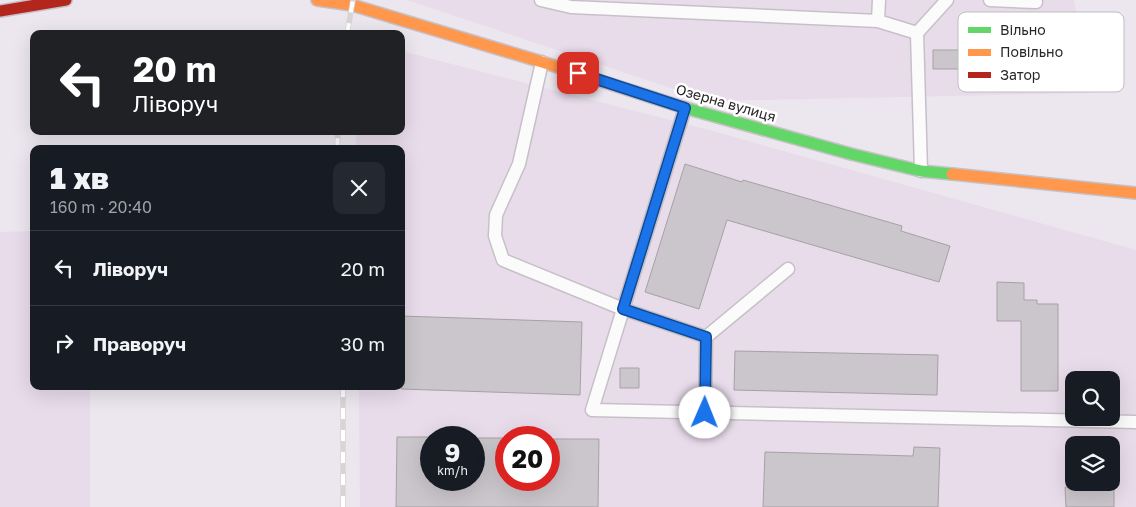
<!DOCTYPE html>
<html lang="uk">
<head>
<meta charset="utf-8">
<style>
  body { margin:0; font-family:"Golos Text",sans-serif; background:#242831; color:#f1f3f6; height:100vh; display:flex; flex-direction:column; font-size:19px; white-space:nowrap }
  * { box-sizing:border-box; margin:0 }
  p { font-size:16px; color:#9ea1a6 }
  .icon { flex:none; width:28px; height:28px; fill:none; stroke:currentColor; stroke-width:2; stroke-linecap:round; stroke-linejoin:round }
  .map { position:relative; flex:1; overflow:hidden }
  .drawer { position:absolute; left:30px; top:145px; width:375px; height:245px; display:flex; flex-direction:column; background:#171b24; border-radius:10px; box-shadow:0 5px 20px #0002 }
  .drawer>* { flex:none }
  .banner { position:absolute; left:30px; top:30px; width:375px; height:105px; border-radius:10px; box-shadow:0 5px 20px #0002; background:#202124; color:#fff; overflow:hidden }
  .fabs { position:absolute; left:1065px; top:371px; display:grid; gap:10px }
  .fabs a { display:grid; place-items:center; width:55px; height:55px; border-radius:10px; background:#171b24; box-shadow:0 5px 20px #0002; font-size:25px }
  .speed { position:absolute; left:420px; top:426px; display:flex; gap:10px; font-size:25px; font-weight:700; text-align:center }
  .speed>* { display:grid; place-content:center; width:65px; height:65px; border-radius:50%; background:#171b24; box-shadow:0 5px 20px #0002; line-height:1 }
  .speed small { font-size:12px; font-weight:400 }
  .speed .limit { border:8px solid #d22; background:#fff; color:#111 }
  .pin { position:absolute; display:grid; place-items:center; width:42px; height:42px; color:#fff; margin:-21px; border-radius:10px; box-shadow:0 2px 8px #0006 }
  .me { position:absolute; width:55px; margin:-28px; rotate:1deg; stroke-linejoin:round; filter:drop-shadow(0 0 4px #0008) }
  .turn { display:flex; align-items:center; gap:18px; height:105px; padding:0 20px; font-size:22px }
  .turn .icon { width:65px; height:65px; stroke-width:2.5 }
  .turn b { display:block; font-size:35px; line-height:42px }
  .round { display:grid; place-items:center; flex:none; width:52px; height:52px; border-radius:10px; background:#242831 }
  .head { display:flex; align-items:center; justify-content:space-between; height:85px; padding:0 20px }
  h1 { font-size:30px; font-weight:800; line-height:38px }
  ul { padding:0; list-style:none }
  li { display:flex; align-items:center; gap:15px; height:75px; padding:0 20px; border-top:1px solid #363941 }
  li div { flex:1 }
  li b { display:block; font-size:19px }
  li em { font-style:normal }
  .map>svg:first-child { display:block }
</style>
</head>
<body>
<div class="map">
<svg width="1136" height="507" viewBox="0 0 1136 507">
  <rect width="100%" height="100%" fill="#ece6ee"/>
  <path fill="#e8dbea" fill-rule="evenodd" d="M 407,0 L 1074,0 L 1090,93 L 710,101 Z
    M 401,51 L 709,130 L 1136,250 L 1136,507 L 360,507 L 359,386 L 401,386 L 401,149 L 356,149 L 356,131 L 401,131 ZM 1074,380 L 1111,380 L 1111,418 L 1074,418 ZM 431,438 L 474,438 L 474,480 L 431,480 ZM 506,438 L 549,438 L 549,480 L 506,480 ZM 1074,445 L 1111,445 L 1111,482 L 1074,482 Z
    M 34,231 L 34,386 L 90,386 L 90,507 L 0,507 L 0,232 Z"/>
  <path fill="#cac6cb" stroke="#a6a1a6" d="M 933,50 L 965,50 L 964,69 L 933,69 Z
    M 685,164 L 742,182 L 743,180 L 902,226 L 901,231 L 950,246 L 939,282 L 727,220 L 699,309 L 645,292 Z
    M 997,282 L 1024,283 L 1024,300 L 1037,300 L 1037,304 L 1058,304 L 1058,391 L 1021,391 L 1021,321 L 997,321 Z
    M 401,316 L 582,322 L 580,395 L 401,389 Z
    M 735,351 L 938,355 L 937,395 L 734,390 Z
    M 620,368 L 639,368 L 639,388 L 620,388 Z
    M 397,437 L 431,437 L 431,480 L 474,480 L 474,438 L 506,438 L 506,480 L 549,480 L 549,439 L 599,439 L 598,507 L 396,507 Z
    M 914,447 L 940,448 L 938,507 L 763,507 L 765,452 L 913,456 Z
    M 1114,486 L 1114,507 L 1066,507 L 1065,487 Z"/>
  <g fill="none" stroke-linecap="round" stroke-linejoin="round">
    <g stroke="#c6c1c7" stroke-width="15">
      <path id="lane" d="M 541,0 L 571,7 L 878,21
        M 879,0 L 878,21 L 917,33 L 921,171
        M 990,0 L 1036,2
        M 917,33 L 947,0
        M 542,62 L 519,164 L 496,215 L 495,236 L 503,260 L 623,309 L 706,337
        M 685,108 L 592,410 L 1136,422
        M 705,413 L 706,337 L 788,269"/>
    </g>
    <g stroke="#c6c1c7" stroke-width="14">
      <path id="fast" d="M 654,98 L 685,108 L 851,154 L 921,171 L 952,174"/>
    </g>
    <g stroke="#c6c1c7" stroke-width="14">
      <path id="slow" d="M 317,0 L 352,5 L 542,62 L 654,98
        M 952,174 L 1136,193"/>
    </g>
    <g stroke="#c6c1c7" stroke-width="14">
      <path id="jam" d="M 0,11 L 66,0"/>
    </g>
    <use href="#lane" stroke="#fcfbfc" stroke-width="12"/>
    <use href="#fast" stroke="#63d668" stroke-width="11"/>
    <use href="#slow" stroke="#ff974d" stroke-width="11"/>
    <use href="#jam" stroke="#b3261e" stroke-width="11"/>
    <g stroke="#d8d5d8" stroke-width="5.5">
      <path id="rail" d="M 347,34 L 353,0
        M 337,149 L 338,131
        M 343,386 L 343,507"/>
    </g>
    <use href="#rail" stroke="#fff" stroke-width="4" stroke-dasharray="11" stroke-linecap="butt"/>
  </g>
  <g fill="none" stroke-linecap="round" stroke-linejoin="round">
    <g stroke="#114b97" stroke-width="12">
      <path id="route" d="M 578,73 L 685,108 L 623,309 L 706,337 L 705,413"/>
    </g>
    <use href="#route" stroke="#1a73e8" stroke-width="9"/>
  </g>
  <g text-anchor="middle" stroke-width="5" stroke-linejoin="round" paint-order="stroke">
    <g font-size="14" fill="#29242a" stroke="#fff">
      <text transform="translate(726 103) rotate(16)" y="5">Озерна вулиця</text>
    </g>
  </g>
  <rect x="958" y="12" width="166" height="80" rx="8" fill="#fff" stroke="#bfbdbf" stroke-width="1"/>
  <rect x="968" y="27" width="23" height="6" fill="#63d668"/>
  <rect x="968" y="49" width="23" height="7" fill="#ff974d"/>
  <rect x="968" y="72" width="23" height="6" fill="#b3261e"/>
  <g font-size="14" fill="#29242a">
    <text x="1000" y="35">Вільно</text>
    <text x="1000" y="57">Повільно</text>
    <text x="1000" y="80">Затор</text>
  </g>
</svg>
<div class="fabs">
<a><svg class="icon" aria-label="search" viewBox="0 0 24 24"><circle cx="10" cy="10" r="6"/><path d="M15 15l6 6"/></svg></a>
<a><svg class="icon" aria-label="layers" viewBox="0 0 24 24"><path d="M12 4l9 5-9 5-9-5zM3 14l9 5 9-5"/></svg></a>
</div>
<div class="speed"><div>9<small>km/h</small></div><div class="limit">20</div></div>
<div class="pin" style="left:578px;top:73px;background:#d93025"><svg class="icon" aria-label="arrive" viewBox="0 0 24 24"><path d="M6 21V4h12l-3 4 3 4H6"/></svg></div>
<svg class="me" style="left:705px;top:413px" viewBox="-20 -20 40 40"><circle r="19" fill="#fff"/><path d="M0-13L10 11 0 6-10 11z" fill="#1a73e8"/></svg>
<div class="banner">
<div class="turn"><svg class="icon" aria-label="left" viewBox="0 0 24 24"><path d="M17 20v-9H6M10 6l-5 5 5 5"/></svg><div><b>20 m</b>Ліворуч</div></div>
</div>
<section class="drawer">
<div class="head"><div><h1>1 хв</h1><p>160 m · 20:40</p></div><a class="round"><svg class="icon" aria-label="close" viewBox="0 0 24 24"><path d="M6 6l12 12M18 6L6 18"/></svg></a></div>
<ul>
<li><svg class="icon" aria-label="left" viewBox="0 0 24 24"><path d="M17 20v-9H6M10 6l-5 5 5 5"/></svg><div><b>Ліворуч</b></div><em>20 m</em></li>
<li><svg class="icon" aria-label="right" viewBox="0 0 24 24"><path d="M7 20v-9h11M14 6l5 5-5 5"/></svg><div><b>Праворуч</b></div><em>30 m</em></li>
</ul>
</section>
</div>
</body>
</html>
